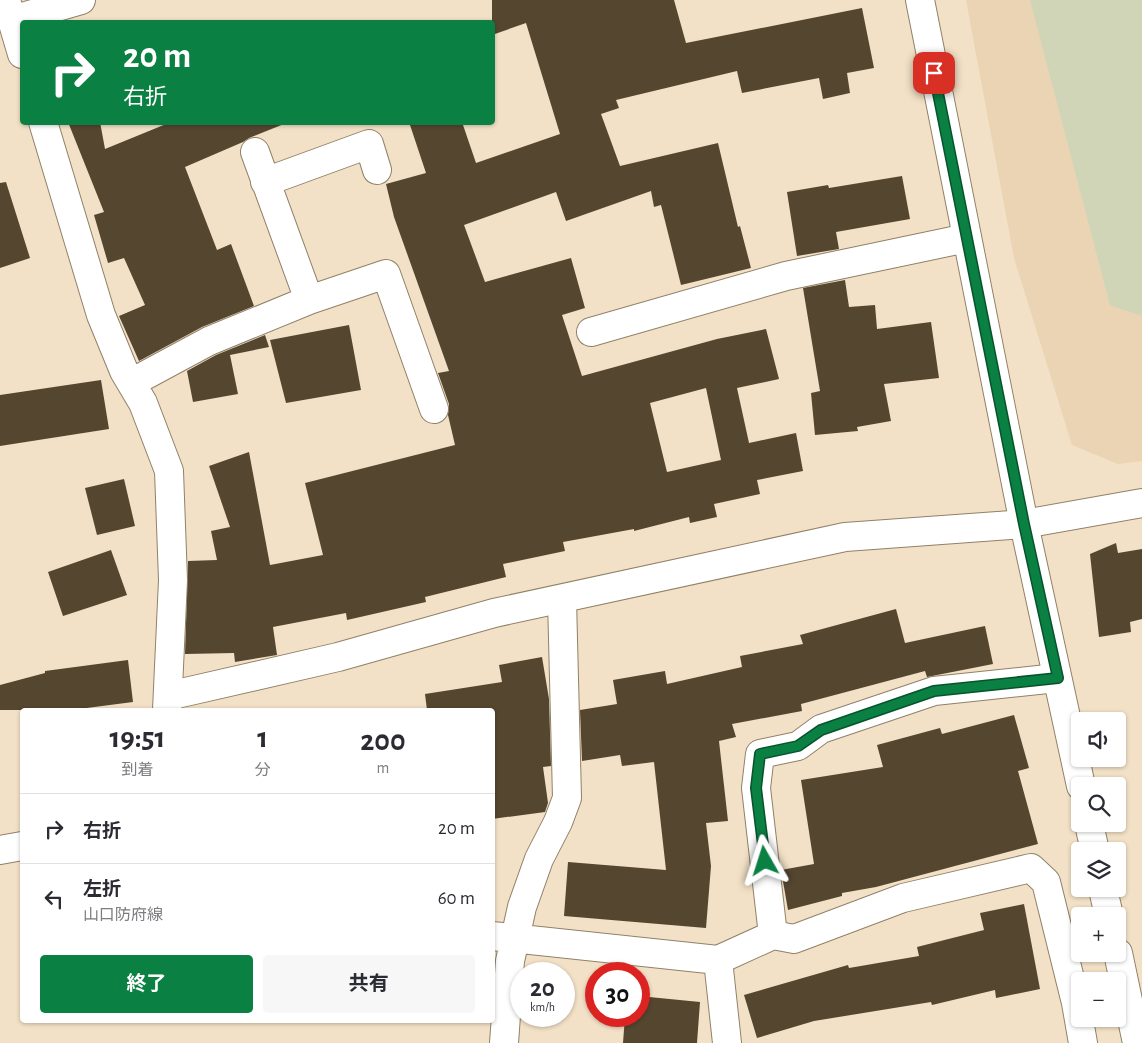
<!DOCTYPE html>
<html lang="ja">
<head>
<meta charset="utf-8">
<style>
  body { margin:0; font-family:"Alegreya Sans","Noto Sans JP",sans-serif; background:#f7f7f7; color:#2b2b33; height:100vh; display:flex; flex-direction:column; font-size:19px; white-space:nowrap }
  * { box-sizing:border-box; margin:0 }
  p { font-size:16px; color:#7c7c81 }
  .icon { flex:none; width:28px; height:28px; fill:none; stroke:currentColor; stroke-width:2; stroke-linecap:round; stroke-linejoin:round }
  .map { position:relative; flex:1; overflow:hidden }
  .panel { position:absolute; left:20px; top:708px; width:475px; height:315px; display:flex; flex-direction:column; background:#fff; border-radius:5px; box-shadow:0 1px 4px #0004 }
  .panel>* { flex:none }
  .guide { position:absolute; left:20px; top:20px; width:475px; height:105px; border-radius:5px; box-shadow:0 1px 4px #0004; background:#0b8043; color:#fff; overflow:hidden }
  .fabs { position:absolute; left:1071px; top:712px; display:grid; gap:10px }
  .fabs a { display:grid; place-items:center; width:55px; height:55px; border-radius:5px; background:#fff; box-shadow:0 1px 4px #0004; font-size:25px }
  .speed { position:absolute; left:510px; top:962px; display:flex; gap:10px; font-size:25px; font-weight:700; text-align:center }
  .speed>* { display:grid; place-content:center; width:65px; height:65px; border-radius:50%; background:#fff; box-shadow:0 1px 4px #0004; line-height:1 }
  .speed small { font-size:12px; font-weight:400 }
  .speed .limit { border:8px solid #d22; background:#fff; color:#111 }
  .pin { position:absolute; display:grid; place-items:center; width:42px; height:42px; color:#fff; margin:-21px; border-radius:10px; box-shadow:0 2px 8px #0006 }
  .me { position:absolute; width:55px; margin:-28px; rotate:354deg; stroke-linejoin:round; filter:drop-shadow(0 0 4px #0008) }
  .turn { display:flex; align-items:center; gap:18px; height:105px; padding:0 20px; font-size:22px }
  .turn .icon { width:65px; height:65px; stroke-width:2.5 }
  .turn b { display:block; font-size:35px; line-height:42px }
  .eta { display:flex; justify-content:space-evenly; align-items:center; height:85px; text-align:center }
  .eta b { font-size:30px; font-weight:700; line-height:35px }
  .cta { display:flex; gap:10px; margin-top:auto; padding:10px 20px }
  .cta a { flex:1; height:58px; border-radius:5px; background:#0b8043; color:#fff; font-size:20px; font-weight:700; line-height:58px; text-align:center }
  .cta a+a { background:#f7f7f7; color:#2b2b33 }
  ul { padding:0; list-style:none }
  li { display:flex; align-items:center; gap:15px; height:70px; padding:0 20px; border-top:1px solid #e1e1e2 }
  li div { flex:1 }
  li b { display:block; font-size:19px }
  li em { font-style:normal }
  .map>svg:first-child { display:block }
</style>
</head>
<body>
<div class="map">
<svg width="1142" height="1043" viewBox="0 0 1142 1043">
  <rect width="100%" height="100%" fill="#f2e1c6"/>
  <path fill="#ead4b3" d="M 966,0 L 1142,0 L 1142,461 L 1118,464 L 1072,445 L 1014,258 Z"/>
  <path fill="#d0d5b7" d="M 1030,0 L 1142,0 L 1142,316 L 1110,305 Z"/>
  <path fill="#554630" fill-rule="evenodd" d="M 492,0 L 674,0 L 686,43 L 862,8 L 874,68 L 847,73 L 850,93 L 823,99 L 819,78 L 742,93 L 737,71 L 616,100 L 619,108 L 601,114 L 620,166 L 718,143 L 738,227 L 740,226 L 751,268 L 681,285 L 661,205 L 654,207 L 651,191 L 566,221 L 556,192 L 464,225 L 485,282 L 571,258 L 585,308 L 562,315 L 582,376 L 717,339 L 766,329 L 779,379 L 737,388 L 749,443 L 796,433 L 803,471 L 757,480 L 760,494 L 714,504 L 717,517 L 690,523 L 689,517 L 634,531 L 634,529 L 563,542 L 565,551 L 503,564 L 506,577 L 425,597 L 426,602 L 347,620 L 346,613 L 273,627 L 277,655 L 235,662 L 234,653 L 185,654 L 188,561 L 217,560 L 211,531 L 230,527 L 209,466 L 249,452 L 270,565 L 323,555 L 305,483 L 455,445 L 448,415 L 449,404 L 438,373 L 449,371 L 394,217 L 386,184 L 426,173 L 409,122 L 462,122 L 476,163 L 560,134 L 526,23 L 492,35 ZM 706,388 L 721,460 L 667,472 L 650,403 Z
    M 68,122 L 100,122 L 105,149 L 171,122 L 289,122 L 249,138 L 243,142 L 185,167 L 217,250 L 231,244 L 254,306 L 202,327 L 139,361 L 119,316 L 145,305 L 124,258 L 108,263 L 94,215 L 104,212 Z
    M 902,176 L 910,219 L 836,232 L 839,249 L 797,256 L 787,192 L 828,185 L 829,188 Z
    M 6,182 L 30,258 L 0,268 L 0,183 Z
    M 845,280 L 849,307 L 875,305 L 877,329 L 931,322 L 939,378 L 884,384 L 891,421 L 857,427 L 858,431 L 815,435 L 811,393 L 820,391 L 803,288 Z
    M 349,325 L 361,390 L 286,403 L 270,340 Z
    M 265,335 L 269,347 L 230,355 L 238,394 L 193,402 L 187,371 L 216,355 Z
    M 101,380 L 109,429 L 0,446 L 0,395 Z
    M 124,479 L 135,526 L 97,535 L 85,488 Z
    M 1116,543 L 1118,553 L 1142,549 L 1142,619 L 1130,622 L 1131,632 L 1099,637 L 1090,554 Z
    M 111,550 L 127,595 L 63,616 L 48,572 Z
    M 896,609 L 905,643 L 985,626 L 993,664 L 927,677 L 925,671 L 801,704 L 802,711 L 732,724 L 736,737 L 719,741 L 728,821 L 706,823 L 711,866 L 706,928 L 564,916 L 568,862 L 666,870 L 654,762 L 622,766 L 620,755 L 582,761 L 580,710 L 617,704 L 613,680 L 665,671 L 667,684 L 742,667 L 740,656 L 803,644 L 800,635 Z
    M 542,657 L 549,699 L 551,766 L 543,767 L 548,803 L 545,812 L 492,819 L 492,710 L 427,710 L 425,694 L 502,682 L 499,665 Z
    M 128,660 L 133,702 L 71,710 L 0,710 L 0,685 L 45,673 L 45,671 Z
    M 1014,715 L 1029,768 L 1018,771 L 1038,844 L 876,887 L 842,893 L 842,896 L 788,910 L 781,870 L 814,864 L 801,780 L 883,767 L 877,745 L 940,728 L 942,734 Z
    M 1024,904 L 1040,989 L 996,998 L 995,990 L 932,1005 L 931,1002 L 814,1021 L 757,1038 L 744,995 L 848,965 L 849,968 L 919,956 L 917,947 L 984,930 L 980,913 Z
    M 639,996 L 700,1002 L 697,1043 L 623,1043 L 625,1016 L 639,1016 Z"/>
  <g fill="none" stroke-linecap="round" stroke-linejoin="round">
    <g stroke="#908168" stroke-width="30">
      <path id="minor" d="M 6,0 L 22,54
        M 12,20 L 81,0
        M 43,122 L 101,315 L 124,371 L 143,403 L 169,471 L 173,580 L 167,710
        M 255,152 L 309,300
        M 265,182 L 369,144 L 377,170
        M 591,332 L 786,276 L 967,238
        M 131,383 L 209,341 L 309,300 L 386,274 L 434,409
        M 0,850 L 22,846
        M 773,935 L 794,939 L 903,898 L 1031,868 L 1046,882 L 1076,1003 L 1080,1002
        M 492,936 L 718,960 L 773,935 L 756,788 L 760,754 L 798,746 L 821,729 L 934,691 L 1057,678
        M 718,960 L 727,1043
        M 1076,1003 L 1083,1043
        M 504,1043 L 510,961 L 522,907 L 539,859 L 558,822 L 567,798 L 562,599"/>
    </g>
    <g stroke="#908168" stroke-width="30">
      <path id="tertiary" d="M 168,696 L 338,657 L 494,613 L 845,537 L 1024,524 L 1142,503"/>
    </g>
    <g stroke="#908168" stroke-width="30">
      <path id="primary" d="M 920,0 L 1024,524 L 1081,786
        M 1089,824 L 1095,851
        M 1103,889 L 1109,916
        M 1118,953 L 1137,1043"/>
    </g>
    <use href="#minor" stroke="#fff" stroke-width="28"/>
    <use href="#tertiary" stroke="#fff" stroke-width="28"/>
    <use href="#primary" stroke="#fff" stroke-width="28"/>
  </g>
  <g fill="none" stroke-linecap="round" stroke-linejoin="round">
    <g stroke="#07532c" stroke-width="12">
      <path id="route" d="M 765,861 L 756,788 L 760,754 L 798,746 L 821,730 L 934,691 L 1058,678 L 1024,524 L 934,73"/>
    </g>
    <use href="#route" stroke="#0b8043" stroke-width="9"/>
  </g>
</svg>
<div class="fabs">
<a><svg class="icon" aria-label="sound" viewBox="0 0 24 24"><path d="M4 9h4l5-4v14l-5-4H4zM17 9q2 3 0 6"/></svg></a>
<a><svg class="icon" aria-label="search" viewBox="0 0 24 24"><circle cx="10" cy="10" r="6"/><path d="M15 15l6 6"/></svg></a>
<a><svg class="icon" aria-label="layers" viewBox="0 0 24 24"><path d="M12 4l9 5-9 5-9-5zM3 14l9 5 9-5"/></svg></a>
<a>+</a>
<a>−</a>
</div>
<div class="speed"><div>20<small>km/h</small></div><div class="limit">30</div></div>
<div class="pin" style="left:934px;top:73px;background:#d93025"><svg class="icon" aria-label="arrive" viewBox="0 0 24 24"><path d="M6 21V4h12l-3 4 3 4H6"/></svg></div>
<svg class="me" style="left:765px;top:861px" viewBox="-20 -20 40 40"><path d="M0-17L14 15 0 8-14 15z" fill="#0b8043" stroke="#fff" stroke-width="4"/></svg>
<div class="guide">
<div class="turn"><svg class="icon" aria-label="right" viewBox="0 0 24 24"><path d="M7 20v-9h11M14 6l5 5-5 5"/></svg><div><b>20 m</b>右折</div></div>
</div>
<section class="panel">
<div class="eta">
<div><b>19:51</b><p>到着</p></div>
<div><b>1</b><p>分</p></div>
<div><b>200</b><p>m</p></div>
</div>
<ul>
<li><svg class="icon" aria-label="right" viewBox="0 0 24 24"><path d="M7 20v-9h11M14 6l5 5-5 5"/></svg><div><b>右折</b></div><em>20 m</em></li>
<li><svg class="icon" aria-label="left" viewBox="0 0 24 24"><path d="M17 20v-9H6M10 6l-5 5 5 5"/></svg><div><b>左折</b><p>山口防府線</p></div><em>60 m</em></li>
</ul>
<div class="cta"><a>終了</a><a>共有</a></div>
</section>
</div>
</body>
</html>
